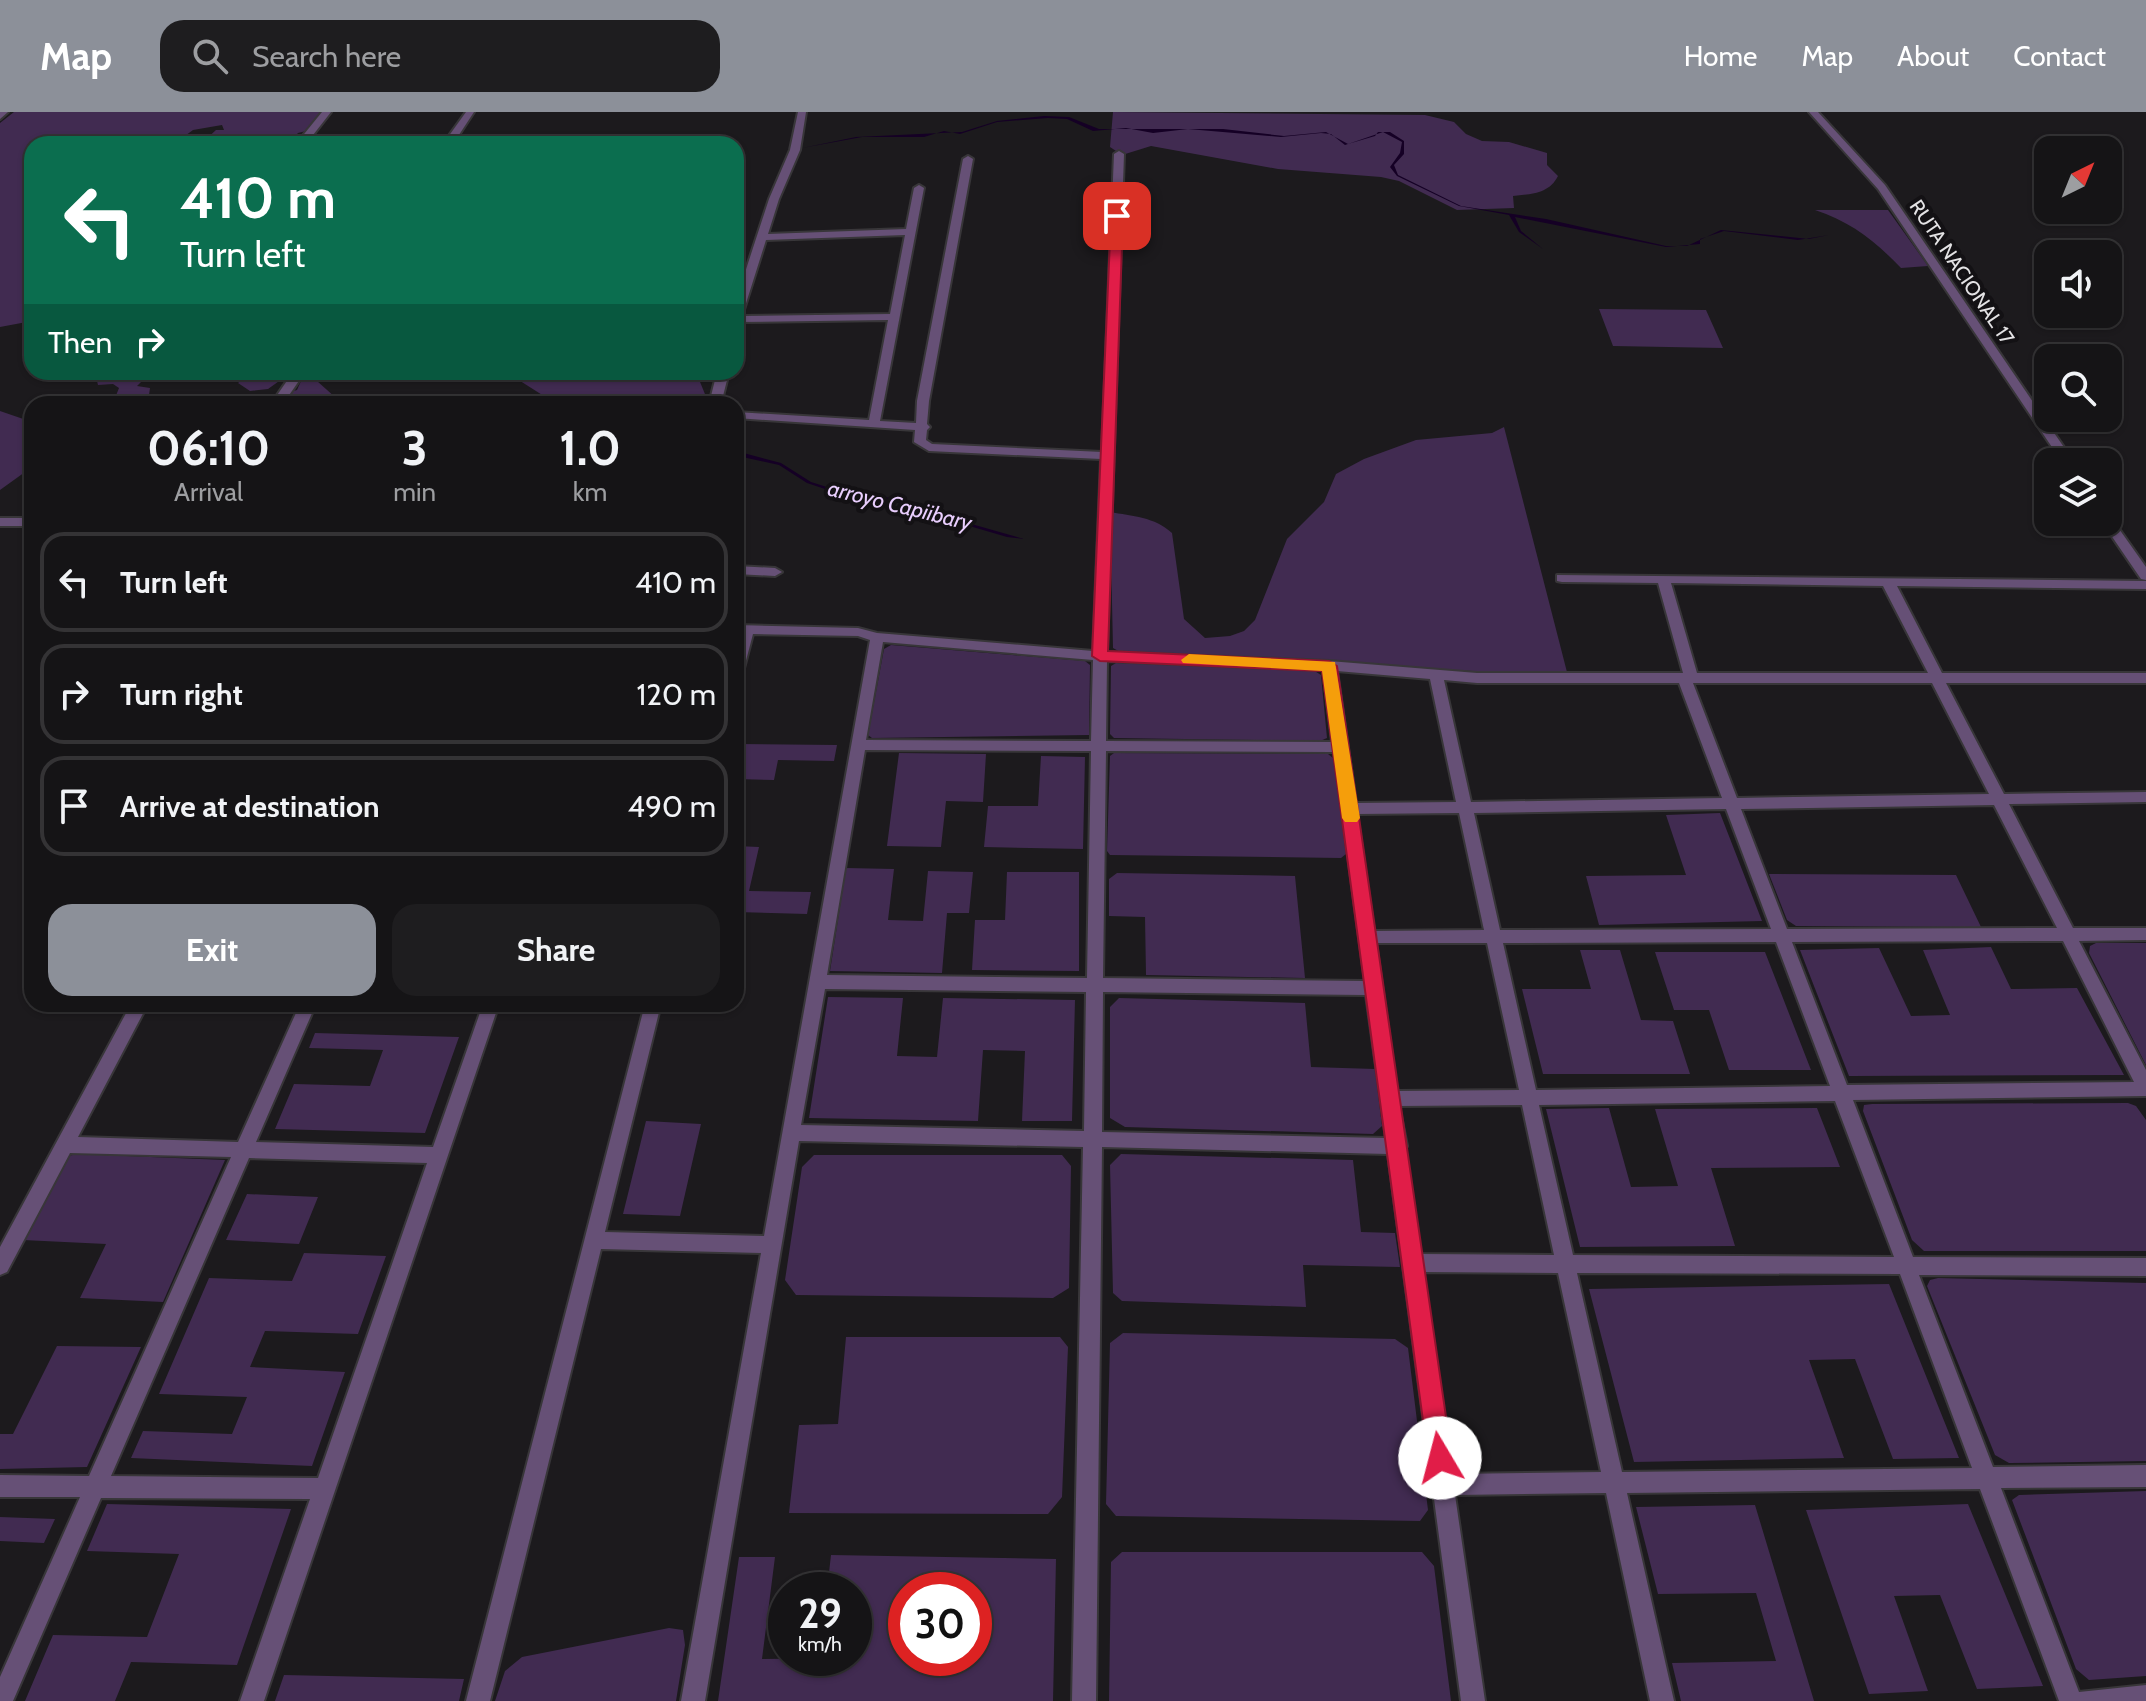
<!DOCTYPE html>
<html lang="en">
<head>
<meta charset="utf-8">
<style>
  body { margin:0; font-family:Cabin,sans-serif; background:#1e1d1f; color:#f1f3f6; height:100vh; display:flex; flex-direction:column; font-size:30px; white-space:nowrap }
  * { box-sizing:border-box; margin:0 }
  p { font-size:26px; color:#9d9ea1 }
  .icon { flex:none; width:44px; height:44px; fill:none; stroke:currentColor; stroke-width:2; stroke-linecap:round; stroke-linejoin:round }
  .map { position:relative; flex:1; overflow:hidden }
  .details { position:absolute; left:24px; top:284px; width:720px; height:616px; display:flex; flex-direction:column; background:#151416; border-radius:24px; box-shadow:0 2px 6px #0004,0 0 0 2px #343335 }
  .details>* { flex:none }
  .top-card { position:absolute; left:24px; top:24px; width:720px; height:244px; border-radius:24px; box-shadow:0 2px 6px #0004,0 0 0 2px #343335; background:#0b6e4f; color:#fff; overflow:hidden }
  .needle { width:52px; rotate:43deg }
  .tools { position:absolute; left:2034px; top:24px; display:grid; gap:16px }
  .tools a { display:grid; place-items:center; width:88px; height:88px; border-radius:16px; background:#151416; box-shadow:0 2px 6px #0004,0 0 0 2px #343335; font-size:40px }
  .speed { position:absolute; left:768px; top:1460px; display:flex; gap:16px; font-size:40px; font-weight:700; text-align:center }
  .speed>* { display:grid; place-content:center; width:104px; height:104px; border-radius:50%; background:#151416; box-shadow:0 2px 6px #0004,0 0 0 2px #343335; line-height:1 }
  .speed small { font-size:20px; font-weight:400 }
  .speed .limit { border:12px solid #d22; background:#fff; color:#111 }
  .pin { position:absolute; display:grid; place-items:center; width:68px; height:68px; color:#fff; margin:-34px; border-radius:16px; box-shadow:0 4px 12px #0006 }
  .me { position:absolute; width:88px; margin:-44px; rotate:352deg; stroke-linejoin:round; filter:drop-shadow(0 0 6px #0008) }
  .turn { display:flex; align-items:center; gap:28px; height:168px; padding:0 24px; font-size:36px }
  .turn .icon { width:104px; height:104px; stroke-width:2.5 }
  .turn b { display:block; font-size:56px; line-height:68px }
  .then { display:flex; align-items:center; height:76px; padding:0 24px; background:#0003; gap:16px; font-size:30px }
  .eta { display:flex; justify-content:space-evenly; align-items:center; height:136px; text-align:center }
  .eta b { font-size:48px; font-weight:700; line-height:56px }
  .primary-button { display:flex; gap:16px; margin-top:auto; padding:16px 24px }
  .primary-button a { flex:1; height:92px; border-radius:24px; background:#8c9099; color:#fff; font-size:32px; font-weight:700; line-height:92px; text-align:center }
  .primary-button a+a { background:#1e1d1f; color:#f1f3f6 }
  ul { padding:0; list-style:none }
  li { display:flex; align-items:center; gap:24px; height:100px; margin:0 16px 12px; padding:0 8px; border:4px solid #343335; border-radius:24px }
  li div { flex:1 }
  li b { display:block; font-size:30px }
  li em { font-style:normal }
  header { display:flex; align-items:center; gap:48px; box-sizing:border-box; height:112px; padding:0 40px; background:#8c9099; color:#fff }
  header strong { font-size:38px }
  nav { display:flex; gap:44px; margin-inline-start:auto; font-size:28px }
  .search { width:560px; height:72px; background:#1e1d1f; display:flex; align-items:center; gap:20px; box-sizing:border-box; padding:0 28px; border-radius:24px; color:#9d9ea1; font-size:30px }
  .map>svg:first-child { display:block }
</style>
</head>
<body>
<header>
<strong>Map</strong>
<div class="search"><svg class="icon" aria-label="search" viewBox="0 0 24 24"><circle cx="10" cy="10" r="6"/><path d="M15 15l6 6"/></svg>Search here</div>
<nav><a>Home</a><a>Map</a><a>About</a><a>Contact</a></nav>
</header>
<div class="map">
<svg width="2146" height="1589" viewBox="0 0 2146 1589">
  <rect width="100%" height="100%" fill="#1c1a1d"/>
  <path fill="#412b51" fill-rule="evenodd" d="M 14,0 L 323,0 L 314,17 L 298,21 L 288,32 L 201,32 L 216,18 L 224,18 L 222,13 L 193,18 L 178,29 L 181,32 L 32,32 L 32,209 L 0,215 L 0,11 Z
    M 1113,0 L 1425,3 L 1454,10 L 1466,22 L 1482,29 L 1509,30 L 1547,41 L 1547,53 L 1558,64 C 1549,82 1531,82 1513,84 L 1514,96 L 1457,98 L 1399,69 L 1381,65 L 1278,57 L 1151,34 L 1122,43 L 1110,35 Z
    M 1815,98 L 1888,98 L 1928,154 L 1901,156 C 1874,128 1851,110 1815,98 Z
    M 1599,197 L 1706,198 L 1723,236 L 1613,234 Z
    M 121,260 L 148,263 L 137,274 L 150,276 L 149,283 L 124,292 L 115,286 L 119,276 L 113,272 L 98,273 L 97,269 Z
    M 251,260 L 272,265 L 281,262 L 282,267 L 268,277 L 250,279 L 238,271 Z
    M 305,260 L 352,260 L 340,268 L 325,266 L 317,269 L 336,286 L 338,292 L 233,292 L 230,288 L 235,283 L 252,291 L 297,278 Z
    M 506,260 L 696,260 L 709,292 L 575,292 L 547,286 Z
    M 0,299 L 32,310 L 32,355 L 0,378 Z
    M 1504,315 L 1568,564 L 1122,541 L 1113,536 L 1110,400 C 1132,404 1155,405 1172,421 L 1184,507 L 1205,526 L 1230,524 L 1244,519 L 1255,508 L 1287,427 L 1324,390 L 1336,362 L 1364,347 L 1416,328 L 1492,321 Z
    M 891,533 L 1085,549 L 1090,553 L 1089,623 L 872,626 L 868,623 L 884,537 Z
    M 1116,551 L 1313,558 L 1321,563 L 1327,626 L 1320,629 L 1114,626 L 1110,622 L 1111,554 Z
    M 738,632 L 837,633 L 834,649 L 778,648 L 774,668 L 736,667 Z
    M 899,641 L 986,642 L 983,690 L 946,689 L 941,735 L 887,734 Z
    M 1114,641 L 1328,642 L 1333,646 L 1346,742 L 1341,746 L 1110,743 L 1107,739 L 1110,644 Z
    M 1041,644 L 1085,645 L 1083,737 L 984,735 L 988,694 L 1038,694 Z
    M 1720,701 L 1762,809 L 1599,813 L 1586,764 L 1686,763 L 1666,703 Z
    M 736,734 L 759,735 L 749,779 L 811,780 L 807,802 L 736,800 Z
    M 846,756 L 894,757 L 888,808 L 923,809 L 928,759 L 973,760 L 969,801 L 947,801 L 942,861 L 830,859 Z
    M 1007,760 L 1079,760 L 1079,859 L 972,858 L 975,808 L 1005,808 Z
    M 1117,761 L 1295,764 L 1305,866 L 1146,863 L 1145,805 L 1109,804 L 1109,767 Z
    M 1769,762 L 1956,763 L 1981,815 L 1796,814 L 1787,808 Z
    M 2096,831 L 2146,831 L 2146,953 L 2089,841 L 2090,834 Z
    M 1991,835 L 2011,877 L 2077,876 L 2124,963 L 1849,964 L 1800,838 L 1879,836 L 1911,904 L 1950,903 L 1923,838 Z
    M 1580,838 L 1620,838 L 1641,908 L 1673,909 L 1690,962 L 1543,962 L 1522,877 L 1591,877 Z
    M 1655,840 L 1765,840 L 1811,958 L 1729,958 L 1709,898 L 1674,898 Z
    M 828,885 L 903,886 L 897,944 L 937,945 L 943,886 L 1075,888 L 1072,1009 L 1022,1009 L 1025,939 L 983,938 L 978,1009 L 809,1006 Z
    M 1119,886 L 1305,891 L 1311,955 L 1375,957 L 1382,1014 L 1373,1022 L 1125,1015 L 1110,1006 L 1110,895 Z
    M 149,892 L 298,892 L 293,902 L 146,898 Z
    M 315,921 L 459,925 L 425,1021 L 275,1017 L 294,972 L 370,974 L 383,938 L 309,936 Z
    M 2128,991 L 2136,994 L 2146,1008 L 2146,1139 L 1924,1139 L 1912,1128 L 1863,999 L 1864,993 L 1872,992 Z
    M 1609,996 L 1631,1075 L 1678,1074 L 1655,997 L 1817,996 L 1840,1055 L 1711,1056 L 1735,1134 L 1580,1135 L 1546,997 Z
    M 646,1009 L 701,1012 L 680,1104 L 623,1102 Z
    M 77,1042 L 225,1048 L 163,1190 L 80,1186 L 106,1132 L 23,1128 L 68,1044 Z
    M 1121,1042 L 1353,1048 L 1361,1120 L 1395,1121 L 1400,1155 L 1303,1153 L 1306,1195 L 1122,1189 L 1113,1181 L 1110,1053 Z
    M 814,1043 L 1062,1043 L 1071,1054 L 1069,1176 L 1053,1186 L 796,1183 L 785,1168 L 802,1055 Z
    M 247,1082 L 318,1085 L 299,1132 L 226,1128 Z
    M 304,1141 L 386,1144 L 358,1222 L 265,1219 L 250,1255 L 345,1260 L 312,1354 L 131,1346 L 143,1319 L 232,1322 L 247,1285 L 159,1282 L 209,1166 L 292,1169 Z
    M 1938,1166 L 2146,1171 L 2146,1349 L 2009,1351 L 1995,1343 L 1927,1174 L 1930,1168 Z
    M 1889,1172 L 1959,1346 L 1893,1347 L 1855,1247 L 1809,1248 L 1844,1346 L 1634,1350 L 1589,1177 Z
    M 1123,1221 L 1395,1227 L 1408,1236 L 1428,1398 L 1420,1409 L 1116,1404 L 1106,1392 L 1110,1231 Z
    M 846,1225 L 1060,1225 L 1068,1235 L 1062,1385 L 1048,1402 L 789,1401 L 799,1313 L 838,1312 Z
    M 57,1234 L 141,1235 L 87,1355 L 0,1357 L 0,1322 L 13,1322 Z
    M 2146,1379 L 2146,1564 L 2089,1568 L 2076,1557 L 2012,1388 L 2019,1383 Z
    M 107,1392 L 291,1397 L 237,1553 L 131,1550 L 115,1589 L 25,1589 L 53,1523 L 147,1525 L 179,1442 L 87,1439 Z
    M 1968,1392 L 2043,1574 L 1977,1577 L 1940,1483 L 1894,1484 L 1928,1579 L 1869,1582 L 1806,1398 Z
    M 1755,1393 L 1814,1589 L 1681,1589 L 1672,1551 L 1776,1549 L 1756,1481 L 1658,1482 L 1636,1395 Z
    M 0,1405 L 55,1407 L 44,1431 L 0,1429 Z
    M 1122,1440 L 1422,1440 L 1434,1454 L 1451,1589 L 1109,1589 L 1111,1450 Z
    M 831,1443 L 1056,1447 L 1053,1589 L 718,1589 L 739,1445 L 775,1445 L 762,1547 L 854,1546 L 854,1478 L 827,1478 ZM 906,1478 L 974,1478 L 974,1546 L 906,1546 Z
    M 669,1516 L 683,1518 L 685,1533 L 676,1589 L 495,1589 L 505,1559 L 522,1545 Z
    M 284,1563 L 464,1567 L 459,1589 L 275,1589 Z"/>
  <path fill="#150025" d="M 1044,4 L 1069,5 L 1099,17 L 1223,17 L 1284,24 L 1326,20 L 1348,32 L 1375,24 L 1378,20 L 1390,20 L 1404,29 L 1404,42 L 1394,53 L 1398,63 L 1461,94 L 1546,107 L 1666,134 L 1687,134 L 1721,118 L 1809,127 L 1829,123 L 1798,128 L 1724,119 L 1700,127 L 1700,132 L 1666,135 L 1515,105 L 1521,119 L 1543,137 L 1519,120 L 1509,103 L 1459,94 L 1397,64 L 1390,55 L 1400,41 L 1402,30 L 1383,20 L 1345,33 L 1331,22 L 1321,21 L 1281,25 L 1188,17 L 1153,21 L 1126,16 L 1093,19 L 1067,7 L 1048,6 L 997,10 L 960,22 L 944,19 L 924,25 L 862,25 L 802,36 L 856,25 L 962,20 L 997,9 Z
    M 736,339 L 781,351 L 811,370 L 830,376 L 878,383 L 956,403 L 975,413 L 1024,427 L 1007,425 L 966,413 L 954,405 L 879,386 L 828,378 L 807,371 L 779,353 L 738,344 Z"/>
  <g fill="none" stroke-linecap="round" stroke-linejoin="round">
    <g stroke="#383639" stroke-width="4">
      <path id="minor" d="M 0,0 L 8,0 L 0,7 Z
        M 322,0 L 331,0 L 306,32 L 296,32 Z
        M 466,0 L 474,0 L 453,32 L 443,32 Z
        M 798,0 L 806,0 L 800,38 L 779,87 L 768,122 L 906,117 L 914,76 L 919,73 L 924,76 L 880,309 L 916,311 L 917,289 L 963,47 L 968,44 L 973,47 L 929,289 L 927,312 L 930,315 L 927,318 L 926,328 L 932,332 L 1102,340 L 1114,42 L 1119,39 L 1124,42 L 1107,540 L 1329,549 L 1477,561 L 1683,561 L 1658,471 L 1562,470 L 1557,469 L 1557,463 L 2146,469 L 2146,477 L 1897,474 L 1942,561 L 2146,561 L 2146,571 L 1946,571 L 2004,682 L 2146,680 L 2146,690 L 2009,692 L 2073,816 L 2146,816 L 2146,828 L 2079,829 L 2146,958 L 2146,984 L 1853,988 L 1913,1145 L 2146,1146 L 2146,1164 L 1919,1163 L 1993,1355 L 2146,1353 L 2146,1375 L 2001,1376 L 2079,1580 L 2146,1573 L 2146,1589 L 2059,1589 L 1980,1377 L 1627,1381 L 1674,1589 L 1650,1589 L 1606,1381 L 1455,1383 L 1485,1589 L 1461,1589 L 1388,1042 L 1102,1035 L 1096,1589 L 1072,1589 L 1083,1035 L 799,1029 L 705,1589 L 681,1589 L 761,1141 L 601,1137 L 490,1589 L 466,1589 L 645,892 L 661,892 L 605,1120 L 764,1124 L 870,528 L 858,524 L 753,522 L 743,560 L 736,565 L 736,533 L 739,521 L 736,521 L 736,513 L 858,516 L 877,521 L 1093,539 L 1101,347 L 929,339 L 914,330 L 915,318 L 736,306 L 736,300 L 869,308 L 888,208 L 736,210 L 736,188 L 769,87 L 790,38 ZM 905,123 L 890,202 L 742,204 L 766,128 ZM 1671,471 L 1883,474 L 1928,561 L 1697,561 ZM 883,530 L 1093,548 L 1091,629 L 866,628 ZM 1107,549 L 1323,558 L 1332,630 L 1106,629 ZM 1337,559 L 1430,567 L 1456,690 L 1356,691 ZM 1444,568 L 1477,571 L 1679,571 L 1722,686 L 1471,690 ZM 1693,571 L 1932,571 L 1989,682 L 1737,686 ZM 865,638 L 1091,639 L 1087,866 L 827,863 ZM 1106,639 L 1334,640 L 1365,869 L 1103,866 ZM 1994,693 L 2057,816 L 1787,817 L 1741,697 ZM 1726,697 L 1771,817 L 1500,818 L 1474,701 ZM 1459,701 L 1484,818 L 1374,819 L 1357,702 ZM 2063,829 L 2134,970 L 1847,973 L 1792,830 ZM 1776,830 L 1830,974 L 1536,978 L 1503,831 ZM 1376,831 L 1487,831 L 1519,978 L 1397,979 ZM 825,877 L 1086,880 L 1084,1019 L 801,1013 ZM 1103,880 L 1366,883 L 1386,1026 L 1102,1020 ZM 1835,989 L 1894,1145 L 1573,1143 L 1539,993 ZM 1522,993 L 1554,1143 L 1420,1142 L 1405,1038 L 1407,1034 L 1399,994 ZM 1423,1160 L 1558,1161 L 1601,1360 L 1452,1362 ZM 1577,1161 L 1900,1162 L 1972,1356 L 1622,1360 Z
        M 1809,0 L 1818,0 L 1885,73 L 2074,350 L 2062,350 L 1878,77 Z
        M 293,260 L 305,260 L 283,292 L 271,292 Z
        M 717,260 L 729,260 L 721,292 L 709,292 Z
        M 0,406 L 32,406 L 32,414 L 0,414 Z
        M 2108,406 L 2112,407 L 2146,455 L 2146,468 L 2141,467 L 2102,410 L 2108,410 Z
        M 736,454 L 775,456 L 782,460 L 775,464 L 736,462 Z
        M 131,892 L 148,892 L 78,1025 L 238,1030 L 300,892 L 316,892 L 256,1030 L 433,1035 L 483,892 L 499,892 L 264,1589 L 240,1589 L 310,1387 L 101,1386 L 13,1589 L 0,1589 L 0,1565 L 80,1385 L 0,1385 L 0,1363 L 89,1364 L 231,1045 L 70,1041 L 7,1160 L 0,1163 L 0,1135 ZM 249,1046 L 427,1051 L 318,1366 L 111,1364 Z"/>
    </g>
    <use href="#minor" fill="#665076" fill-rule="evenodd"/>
  </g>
  <path fill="#e11d48" stroke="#92132f" stroke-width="2" d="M 1117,101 L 1123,104 L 1108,539 L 1329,549 L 1337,554 L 1452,1346 L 1448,1354 L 1440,1358 L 1432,1354 L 1428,1346 L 1322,559 L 1100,549 L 1092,544 L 1111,104 Z"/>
  <path fill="#f59e0b" d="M 1189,542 L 1335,550 L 1360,706 L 1357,710 L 1345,710 L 1342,706 L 1322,559 L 1183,551 L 1181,548 Z"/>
  <g text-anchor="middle" stroke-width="8" stroke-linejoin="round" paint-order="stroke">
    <g font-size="20" fill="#e4e3e5" stroke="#131114">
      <text transform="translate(1962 160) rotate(56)" y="7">RUTA NACIONAL 17</text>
    </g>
    <g font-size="22" font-style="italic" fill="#e9cefe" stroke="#131114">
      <text transform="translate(900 393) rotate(14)" y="8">arroyo Capiibary</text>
    </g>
  </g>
</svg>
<div class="tools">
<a><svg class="needle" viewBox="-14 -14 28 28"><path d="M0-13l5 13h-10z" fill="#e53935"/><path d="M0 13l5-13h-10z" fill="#9d9ea1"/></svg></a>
<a><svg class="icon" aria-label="sound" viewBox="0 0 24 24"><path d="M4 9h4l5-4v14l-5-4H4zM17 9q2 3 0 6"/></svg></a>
<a><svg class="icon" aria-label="search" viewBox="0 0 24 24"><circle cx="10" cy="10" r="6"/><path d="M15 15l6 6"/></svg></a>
<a><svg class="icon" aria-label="layers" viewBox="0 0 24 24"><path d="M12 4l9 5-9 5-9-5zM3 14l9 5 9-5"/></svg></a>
</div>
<div class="speed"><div>29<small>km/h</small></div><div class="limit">30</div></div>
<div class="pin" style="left:1117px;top:104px;background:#d93025"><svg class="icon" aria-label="arrive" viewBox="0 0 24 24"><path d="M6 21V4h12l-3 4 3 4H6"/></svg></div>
<svg class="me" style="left:1440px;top:1346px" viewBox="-20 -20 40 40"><circle r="19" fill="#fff"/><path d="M0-13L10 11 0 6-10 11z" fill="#e11d48"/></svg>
<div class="top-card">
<div class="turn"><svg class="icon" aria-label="left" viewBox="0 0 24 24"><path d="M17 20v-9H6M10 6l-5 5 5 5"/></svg><div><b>410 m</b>Turn left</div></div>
<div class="then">Then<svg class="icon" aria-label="right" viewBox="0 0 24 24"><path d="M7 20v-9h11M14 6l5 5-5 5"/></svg></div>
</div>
<section class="details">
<div class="eta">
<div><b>06:10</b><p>Arrival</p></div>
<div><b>3</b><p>min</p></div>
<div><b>1.0</b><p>km</p></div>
</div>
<ul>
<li><svg class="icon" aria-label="left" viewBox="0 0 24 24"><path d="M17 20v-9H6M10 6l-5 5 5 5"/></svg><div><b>Turn left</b></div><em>410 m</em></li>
<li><svg class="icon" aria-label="right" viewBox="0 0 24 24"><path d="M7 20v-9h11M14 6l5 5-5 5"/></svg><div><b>Turn right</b></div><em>120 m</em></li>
<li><svg class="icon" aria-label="arrive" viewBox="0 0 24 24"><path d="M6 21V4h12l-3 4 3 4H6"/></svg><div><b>Arrive at destination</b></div><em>490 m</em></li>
</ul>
<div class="primary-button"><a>Exit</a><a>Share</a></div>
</section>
</div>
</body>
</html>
